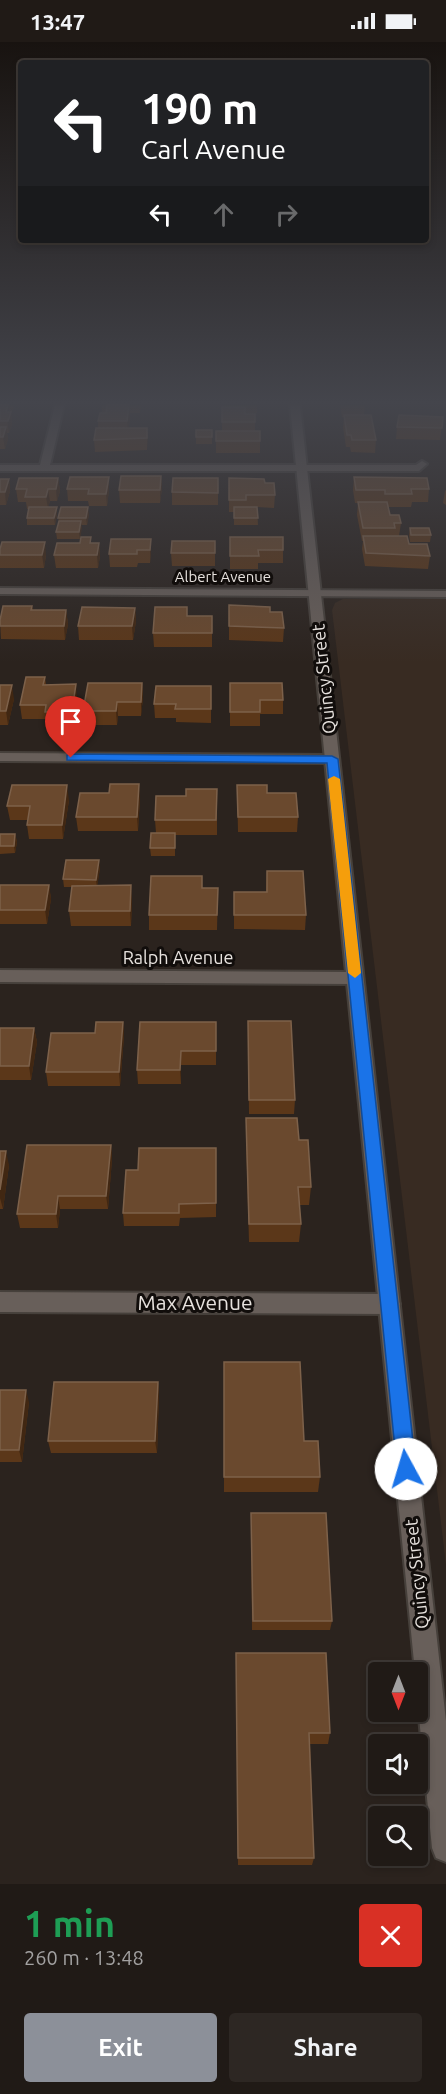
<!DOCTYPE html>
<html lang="en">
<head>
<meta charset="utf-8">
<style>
  body { margin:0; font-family:Ubuntu,sans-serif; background:#2d2723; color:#f1f3f6; height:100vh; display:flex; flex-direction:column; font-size:22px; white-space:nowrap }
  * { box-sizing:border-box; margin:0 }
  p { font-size:20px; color:#a2a1a1 }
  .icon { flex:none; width:33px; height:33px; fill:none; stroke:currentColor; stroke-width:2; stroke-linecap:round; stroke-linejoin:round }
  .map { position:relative; height:1842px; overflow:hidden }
  .panel { display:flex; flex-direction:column; background:#201a16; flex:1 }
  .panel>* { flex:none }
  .banner { position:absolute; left:18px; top:18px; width:411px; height:183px; border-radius:6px; box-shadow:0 3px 9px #0003,0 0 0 2px #3d3835; background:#202124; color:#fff; overflow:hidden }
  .needle { width:39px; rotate:180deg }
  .tools { position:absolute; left:368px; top:1620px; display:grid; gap:12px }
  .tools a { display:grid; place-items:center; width:60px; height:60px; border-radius:6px; background:#201a16; box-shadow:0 3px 9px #0003,0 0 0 2px #3d3835; font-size:30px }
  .pin { position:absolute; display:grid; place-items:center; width:51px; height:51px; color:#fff; margin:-62px -26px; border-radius:50% 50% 50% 0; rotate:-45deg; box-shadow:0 0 6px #0007 }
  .pin .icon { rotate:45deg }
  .me { position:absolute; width:66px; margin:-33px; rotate:354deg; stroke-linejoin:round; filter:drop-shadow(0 0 4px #0008) }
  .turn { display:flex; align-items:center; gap:21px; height:126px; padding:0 24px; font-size:27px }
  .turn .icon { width:78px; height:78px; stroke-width:2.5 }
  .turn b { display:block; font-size:42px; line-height:51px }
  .lanes { display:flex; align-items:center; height:57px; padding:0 24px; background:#0003; justify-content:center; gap:30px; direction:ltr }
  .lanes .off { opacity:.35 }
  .round { display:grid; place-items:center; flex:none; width:63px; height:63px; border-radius:6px; background:#2d2723 }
  .headline { display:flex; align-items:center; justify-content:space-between; height:102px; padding:0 24px }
  h1 { font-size:36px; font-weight:600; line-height:45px; color:#1e9e55 }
  .action { display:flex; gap:12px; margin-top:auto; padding:12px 24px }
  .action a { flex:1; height:69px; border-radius:6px; background:#8c9099; color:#fff; font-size:24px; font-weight:600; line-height:69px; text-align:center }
  .action a+a { background:#2d2723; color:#f1f3f6 }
  .status { display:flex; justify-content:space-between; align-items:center; height:42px; padding:0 30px; background:#201a16; direction:ltr }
  .status svg { height:16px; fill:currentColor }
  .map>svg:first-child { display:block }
</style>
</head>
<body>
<div class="status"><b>13:47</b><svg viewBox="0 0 49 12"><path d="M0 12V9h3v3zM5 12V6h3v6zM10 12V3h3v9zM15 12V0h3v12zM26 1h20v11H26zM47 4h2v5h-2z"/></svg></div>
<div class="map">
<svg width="446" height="1842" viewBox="0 0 446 1842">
  <rect width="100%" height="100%" fill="#2b231e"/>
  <path fill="#382b22" d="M 343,557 L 446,557 L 446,1523 L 332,568 L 335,561 Z"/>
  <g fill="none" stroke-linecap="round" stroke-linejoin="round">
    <g stroke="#46403b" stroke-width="4">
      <path id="minor" d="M 55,363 L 64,363 L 50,423 L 416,423 L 422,419 L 427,422 L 419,429 L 0,429 L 0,423 L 40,423 Z
        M 0,546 L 446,549 L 446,555 L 0,552 Z
        M 0,711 L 332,713 L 339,717 L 332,721 L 0,719 Z
        M 0,928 L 355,930 L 361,932 L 363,936 L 361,940 L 355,942 L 0,940 Z
        M 0,1250 L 389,1252 L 396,1255 L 400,1262 L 396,1269 L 389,1272 L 0,1270 Z"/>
    </g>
    <g stroke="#46403b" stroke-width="4">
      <path id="tertiary" d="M 290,363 L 300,363 L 446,1679 L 446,1820 L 436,1816 L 432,1806 L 417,1655 L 417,1630 L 415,1630 Z"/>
    </g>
    <use href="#minor" fill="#685f5a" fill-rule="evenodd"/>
    <use href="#tertiary" fill="#685f5a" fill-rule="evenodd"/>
  </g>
  <path fill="#5b3719" d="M 0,363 L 14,363 L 12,370 L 9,370 L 11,370 L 12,382 L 9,391 L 7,391 L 8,397 L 5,407 L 0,407 Z
    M 102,363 L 141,363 L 140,371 L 130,371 L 129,386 L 147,386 L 147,408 L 95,410 L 94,398 L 98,386 L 98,379 L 102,371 Z
    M 225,363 L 257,363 L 257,371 L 245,371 L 245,372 L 255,372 L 255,389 L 260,399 L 260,411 L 216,411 L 216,389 L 222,389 L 222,365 L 225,365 Z
    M 340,363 L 365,363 L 364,373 L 376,398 L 375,411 L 351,410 L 350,405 L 346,405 L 343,385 L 344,375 L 342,375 Z
    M 443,375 L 440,398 L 396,397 L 397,385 Z
    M 196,388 L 212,388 L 212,402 L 196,402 Z
    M 161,434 L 162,446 L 160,461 L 120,461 L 119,448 Z
    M 109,435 L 109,448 L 107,464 L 89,464 L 88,459 L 68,459 L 67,447 Z
    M 354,435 L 429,447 L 428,460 L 412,460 L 411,465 L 388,465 L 390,473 L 401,481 L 399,494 L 394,494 L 430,514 L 428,527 L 365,524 L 362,507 L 363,499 L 362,499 L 357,473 L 358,461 L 355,461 L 353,448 Z
    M 58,436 L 60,449 L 57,459 L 50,459 L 48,465 L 57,472 L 55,483 L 27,483 L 27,476 L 29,467 L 27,467 L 26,460 L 18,460 L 16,447 Z
    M 218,436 L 218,463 L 172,463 L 172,450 Z
    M 229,436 L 265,441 L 275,453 L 274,466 L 257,465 L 258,483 L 234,483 L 234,470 L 229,470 Z
    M 0,437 L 9,437 L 10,449 L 6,463 L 0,463 Z
    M 446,448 L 446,463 L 443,461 L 445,449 Z
    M 89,472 L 87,483 L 81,483 L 80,497 L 57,497 L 56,490 L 59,479 L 58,476 Z
    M 410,486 L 431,493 L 430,500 L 410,500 L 409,493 Z
    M 91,495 L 91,501 L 99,501 L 100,514 L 98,526 L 56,526 L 54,513 Z
    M 230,495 L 283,508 L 283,521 L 258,521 L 258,527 L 230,527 Z
    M 151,497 L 151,510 L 150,521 L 138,521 L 137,525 L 110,525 L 109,512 Z
    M 215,499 L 215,524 L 172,524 L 171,511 Z
    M 0,507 L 46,513 L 44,526 L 0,526 Z
    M 229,563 L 270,570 L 284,586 L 283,600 L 229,598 Z
    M 32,564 L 33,568 L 66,568 L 68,582 L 65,598 L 1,597 L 0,578 Z
    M 135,566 L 136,579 L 133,598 L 79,598 L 78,584 Z
    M 188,574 L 212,574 L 212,605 L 154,605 L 153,591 Z
    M 45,635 L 46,643 L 77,656 L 73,683 L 47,684 L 46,677 L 22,677 L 20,663 Z
    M 142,641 L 143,655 L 141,674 L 118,674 L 117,683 L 85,683 L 83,669 Z
    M 230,641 L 283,658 L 283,672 L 260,672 L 260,684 L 230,684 Z
    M 0,643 L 14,657 L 8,683 L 0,683 Z
    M 211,644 L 211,681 L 176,680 L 176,676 L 155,676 L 154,662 Z
    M 237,743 L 267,751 L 298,775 L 297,790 L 238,790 Z
    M 217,747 L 217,793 L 175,793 L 175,814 L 151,814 L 150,806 L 156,791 L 155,778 L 186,754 Z
    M 109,751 L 140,756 L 138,789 L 78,789 L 76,775 Z
    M 69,758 L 63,797 L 29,797 L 27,783 L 28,778 L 10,778 L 7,764 Z
    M 0,792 L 15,792 L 17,800 L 15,811 L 0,812 Z
    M 100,826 L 97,844 L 132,858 L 131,884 L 71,884 L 69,869 L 72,845 L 64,845 L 63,837 Z
    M 267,829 L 306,873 L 305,888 L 234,887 L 234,850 L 266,850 Z
    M 0,843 L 49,843 L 51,857 L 47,882 L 0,882 Z
    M 202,846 L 218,846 L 217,888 L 149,888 L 149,873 Z
    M 248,979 L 295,1058 L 294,1072 L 249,1072 Z
    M 123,980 L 124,994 L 120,1044 L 48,1044 L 46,1030 Z
    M 216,980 L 216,1023 L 181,1023 L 181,1042 L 138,1042 L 137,1028 Z
    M 0,986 L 34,986 L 37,1000 L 31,1038 L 0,1038 Z
    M 246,1076 L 299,1098 L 311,1145 L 309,1163 L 299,1163 L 301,1182 L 299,1200 L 249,1200 L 246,1095 Z
    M 111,1103 L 112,1117 L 108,1167 L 60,1167 L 58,1186 L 20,1186 L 17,1172 Z
    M 216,1106 L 216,1175 L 180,1176 L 179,1184 L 124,1184 L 123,1171 L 138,1128 Z
    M 0,1109 L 9,1123 L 3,1167 L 0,1167 Z
    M 224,1320 L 304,1399 L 320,1435 L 318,1450 L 224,1450 Z
    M 158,1340 L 159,1352 L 157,1411 L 51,1411 L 48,1399 Z
    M 0,1348 L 29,1360 L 22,1420 L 0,1420 Z
    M 251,1471 L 332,1579 L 330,1588 L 252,1588 Z
    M 236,1611 L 330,1691 L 328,1702 L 310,1702 L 314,1816 L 312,1823 L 238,1823 Z"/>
  <path fill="#412712" d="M 8,363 L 10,373 L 11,370 L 12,382 L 9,391 L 6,370 Z
    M 129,363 L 130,375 L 128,391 L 127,379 Z
    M 6,385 L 8,397 L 5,407 L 3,395 Z
    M 147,386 L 148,398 L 147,408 Z
    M 161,434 L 162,446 L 160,461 L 160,448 Z
    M 109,435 L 109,448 L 107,464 L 106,452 Z
    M 58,436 L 60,449 L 57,459 L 56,447 Z
    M 9,437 L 10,449 L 6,463 L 5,450 Z
    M 48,447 L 50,459 L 48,467 L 46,455 Z
    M 57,465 L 57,472 L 55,483 L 54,476 Z
    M 88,465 L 89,472 L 87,483 L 86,476 Z
    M 81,479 L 82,486 L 80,497 L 79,490 Z
    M 151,497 L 151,510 L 150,521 L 150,508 Z
    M 45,500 L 46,513 L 44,526 L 42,513 Z
    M 99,501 L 100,514 L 98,526 L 97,513 Z
    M 135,566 L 136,579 L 133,598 L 132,584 Z
    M 66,568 L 68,582 L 65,598 L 64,584 Z
    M 142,641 L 143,655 L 141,674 L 141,660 Z
    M 76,642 L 77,656 L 73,683 L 72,669 Z
    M 12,643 L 14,657 L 8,683 L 6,669 Z
    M 117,660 L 118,674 L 117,683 L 116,669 Z
    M 139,742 L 140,756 L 138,789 L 137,775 Z
    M 67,743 L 69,758 L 63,797 L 62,783 Z
    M 15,792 L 17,800 L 15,811 L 14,804 Z
    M 99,818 L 100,826 L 97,846 L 96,838 Z
    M 49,843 L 51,857 L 47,882 L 45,868 Z
    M 131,843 L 132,858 L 131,884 L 130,869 Z
    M 123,980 L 124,994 L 120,1044 L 119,1030 Z
    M 34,986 L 37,1000 L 31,1038 L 29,1024 Z
    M 181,1009 L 181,1042 L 180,1028 Z
    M 111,1103 L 112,1117 L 108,1167 L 106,1154 Z
    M 6,1109 L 9,1123 L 3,1167 L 0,1156 L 0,1148 Z
    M 58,1154 L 60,1167 L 58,1186 L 56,1172 Z
    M 158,1340 L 159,1352 L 157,1411 L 155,1399 Z
    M 26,1348 L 29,1360 L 22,1420 L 19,1408 Z"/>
  <path fill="#6a492e" stroke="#7d614a" stroke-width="1.5" d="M 0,363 L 8,363 L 6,370 L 11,370 L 8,379 L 0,379 Z
    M 107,363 L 129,363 L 127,379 L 98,379 L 100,371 L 106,371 Z
    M 222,365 L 245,365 L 245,372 L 255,372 L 255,380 L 222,380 Z
    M 344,373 L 371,373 L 376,398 L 352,398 L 351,393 L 347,393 Z
    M 399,373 L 443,375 L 442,386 L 397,385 Z
    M 0,385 L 6,385 L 3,395 L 0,395 Z
    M 96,386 L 147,386 L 147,396 L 94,398 Z
    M 196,388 L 212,388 L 212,395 L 196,395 Z
    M 216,389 L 260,389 L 260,399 L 216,399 Z
    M 121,434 L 161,434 L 160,448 L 119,448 Z
    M 70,435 L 109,435 L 106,452 L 88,452 L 89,447 L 67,447 Z
    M 354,435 L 427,436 L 429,447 L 411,447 L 412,452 L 385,452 L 385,448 L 356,448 Z
    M 19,436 L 58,436 L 56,447 L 48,447 L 46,455 L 25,455 L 27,447 L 16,447 Z
    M 173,436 L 218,436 L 218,451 L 172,450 Z
    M 229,436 L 264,437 L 265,441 L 274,441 L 275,453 L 246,453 L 246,458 L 229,458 Z
    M 0,437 L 9,437 L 5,450 L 0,450 Z
    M 358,460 L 387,460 L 390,473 L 399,473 L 401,481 L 394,481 L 395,486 L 363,486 Z
    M 29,465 L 57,465 L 54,476 L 27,476 Z
    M 61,465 L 88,465 L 86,476 L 58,476 Z
    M 234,465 L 257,465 L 258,476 L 234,476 Z
    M 59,479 L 81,479 L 79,490 L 56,490 Z
    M 410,486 L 429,486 L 431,493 L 411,493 Z
    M 363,494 L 407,494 L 409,502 L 427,502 L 430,514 L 366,511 Z
    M 81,495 L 91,495 L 90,501 L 99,501 L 97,513 L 54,513 L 57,501 L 80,501 Z
    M 230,495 L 283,495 L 283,508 L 258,508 L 259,514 L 230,514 Z
    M 111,497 L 151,497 L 150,508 L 137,508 L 137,512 L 109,512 Z
    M 172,499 L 215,499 L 215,511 L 171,511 Z
    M 2,500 L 45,500 L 42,513 L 0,513 L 0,507 Z
    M 229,563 L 270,565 L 270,570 L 282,570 L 284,586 L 229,584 Z
    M 3,564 L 32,564 L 31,568 L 66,568 L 64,584 L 0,584 L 0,578 Z
    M 82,565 L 135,566 L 132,584 L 78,584 Z
    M 155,565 L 187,565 L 187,574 L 212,574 L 212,591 L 153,591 Z
    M 26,635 L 45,635 L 43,643 L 76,642 L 72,669 L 45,670 L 46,663 L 20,663 Z
    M 88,641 L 142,641 L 141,660 L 117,660 L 116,669 L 83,669 Z
    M 230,641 L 282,641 L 283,658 L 260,658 L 260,670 L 230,670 Z
    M 0,643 L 12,643 L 6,669 L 0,669 Z
    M 156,644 L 211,644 L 211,667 L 175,667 L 176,662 L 154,662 Z
    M 110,742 L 139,742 L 137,775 L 76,775 L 80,751 L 109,751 Z
    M 12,743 L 67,743 L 62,783 L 27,783 L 30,764 L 7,764 Z
    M 237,743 L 267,743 L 267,751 L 296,751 L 298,775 L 238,775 Z
    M 186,747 L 217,747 L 216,778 L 155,778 L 156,754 L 186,754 Z
    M 151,791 L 175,791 L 175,806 L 150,806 Z
    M 0,792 L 15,792 L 14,804 L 0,804 Z
    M 66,818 L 99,818 L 96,838 L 63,837 Z
    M 267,829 L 303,829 L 306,873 L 234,873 L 234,850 L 267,850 Z
    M 151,834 L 202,834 L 202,846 L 218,846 L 217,873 L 149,873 Z
    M 0,843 L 49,843 L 45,868 L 0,868 Z
    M 131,843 L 130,869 L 69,869 L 72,844 Z
    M 248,979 L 291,979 L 295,1058 L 249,1058 Z
    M 96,980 L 123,980 L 119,1030 L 46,1030 L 51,991 L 95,991 Z
    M 140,980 L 216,980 L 216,1009 L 181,1009 L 180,1028 L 137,1028 Z
    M 0,986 L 34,986 L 29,1024 L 0,1024 Z
    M 246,1076 L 297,1076 L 299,1098 L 308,1098 L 311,1145 L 298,1145 L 301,1182 L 249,1182 Z
    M 27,1103 L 111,1103 L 106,1154 L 58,1154 L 56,1172 L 17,1172 Z
    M 139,1106 L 216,1106 L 216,1161 L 179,1162 L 179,1171 L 123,1171 L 126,1128 L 138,1128 Z
    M 0,1109 L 6,1109 L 0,1148 Z
    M 224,1320 L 300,1320 L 304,1399 L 318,1399 L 320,1435 L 224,1435 Z
    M 54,1340 L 158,1340 L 155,1399 L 48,1399 Z
    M 0,1348 L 26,1348 L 19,1408 L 0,1408 Z
    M 251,1471 L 326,1471 L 332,1579 L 253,1579 Z
    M 236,1611 L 326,1611 L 330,1691 L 309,1691 L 314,1816 L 238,1816 Z"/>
  <linearGradient id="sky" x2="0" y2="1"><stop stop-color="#181310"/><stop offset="0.58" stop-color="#44454c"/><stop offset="1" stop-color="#44454c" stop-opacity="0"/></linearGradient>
  <rect width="446" height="621" fill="url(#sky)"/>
  <path fill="#1a73e8" stroke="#114b97" stroke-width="1.5" d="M 71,712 L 332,714 L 338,717 L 416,1427 L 413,1434 L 406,1437 L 400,1434 L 397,1427 L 327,721 L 67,718 L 67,713 Z"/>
  <path fill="#f59e0b" d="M 334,734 L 340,737 L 361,931 L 355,936 L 348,931 L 328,737 Z"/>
  <g text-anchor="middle" stroke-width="6" stroke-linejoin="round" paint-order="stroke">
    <g font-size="15" fill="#e7e2de" stroke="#110d0b">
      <text x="223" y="540">Albert Avenue</text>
    </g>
    <g font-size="18" fill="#e7e2de" stroke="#110d0b">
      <text transform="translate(324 637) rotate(-96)" y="6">Quincy Street</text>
      <text x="178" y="922">Ralph Avenue</text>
      <text transform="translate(417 1532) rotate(-96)" y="6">Quincy Street</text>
    </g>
    <g font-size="21" fill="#e7e2de" stroke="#110d0b">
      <text x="195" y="1268">Max Avenue</text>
    </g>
  </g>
</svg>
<div class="tools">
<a><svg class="needle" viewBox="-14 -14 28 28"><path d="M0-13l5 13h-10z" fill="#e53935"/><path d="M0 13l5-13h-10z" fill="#a2a1a1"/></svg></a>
<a><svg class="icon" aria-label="sound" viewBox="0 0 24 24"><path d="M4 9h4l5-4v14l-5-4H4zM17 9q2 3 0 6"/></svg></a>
<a><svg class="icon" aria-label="search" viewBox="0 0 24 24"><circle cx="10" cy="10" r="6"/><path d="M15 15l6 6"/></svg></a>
</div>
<div class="pin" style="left:71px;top:716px;background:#d93025"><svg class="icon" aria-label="arrive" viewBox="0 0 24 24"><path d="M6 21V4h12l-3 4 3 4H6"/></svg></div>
<svg class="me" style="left:406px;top:1427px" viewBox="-20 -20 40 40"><circle r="19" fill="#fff"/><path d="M0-13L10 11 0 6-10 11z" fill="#1a73e8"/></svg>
<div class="banner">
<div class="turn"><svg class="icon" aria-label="left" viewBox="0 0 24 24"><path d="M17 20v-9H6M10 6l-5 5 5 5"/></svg><div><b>190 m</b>Carl Avenue</div></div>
<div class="lanes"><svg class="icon" aria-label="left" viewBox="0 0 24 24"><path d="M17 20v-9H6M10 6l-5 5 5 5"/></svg><svg class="icon off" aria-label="ahead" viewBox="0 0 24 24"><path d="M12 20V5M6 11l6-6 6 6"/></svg><svg class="icon off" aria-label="right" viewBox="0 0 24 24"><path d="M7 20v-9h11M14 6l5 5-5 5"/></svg></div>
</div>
</div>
<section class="panel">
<div class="headline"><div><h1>1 min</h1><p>260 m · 13:48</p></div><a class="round" style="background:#d93025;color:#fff"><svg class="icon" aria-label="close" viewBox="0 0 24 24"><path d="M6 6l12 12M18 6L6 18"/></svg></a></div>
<div class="action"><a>Exit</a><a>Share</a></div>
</section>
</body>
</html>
